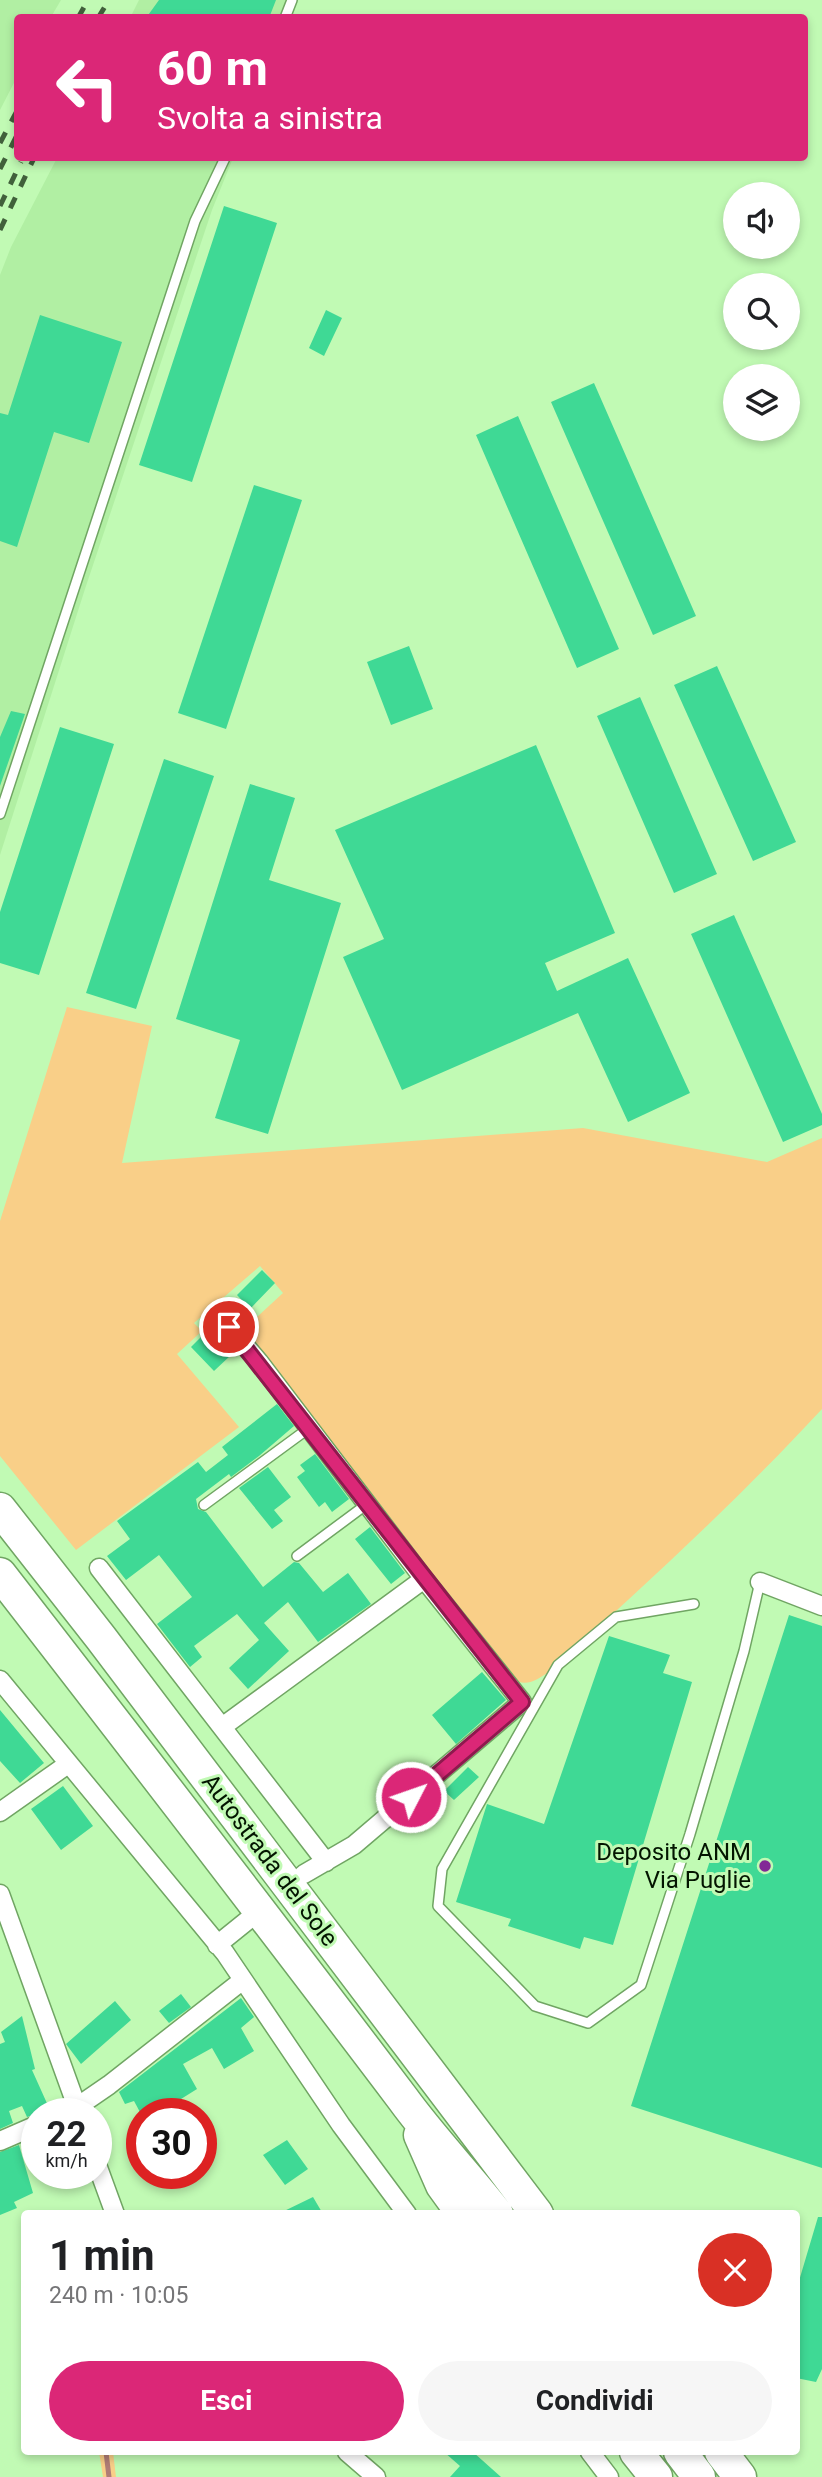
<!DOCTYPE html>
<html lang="it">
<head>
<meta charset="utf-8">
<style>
  body { margin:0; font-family:Roboto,sans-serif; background:#f6f6f6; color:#202124; height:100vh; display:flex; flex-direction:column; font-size:26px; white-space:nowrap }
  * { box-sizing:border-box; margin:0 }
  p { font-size:23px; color:#757577 }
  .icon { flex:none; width:38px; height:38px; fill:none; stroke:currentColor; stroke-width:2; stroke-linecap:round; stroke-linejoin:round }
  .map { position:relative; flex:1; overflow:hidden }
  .drawer { position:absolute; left:21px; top:2210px; width:779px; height:245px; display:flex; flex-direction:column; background:#fff; border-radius:7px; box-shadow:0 4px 10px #0003 }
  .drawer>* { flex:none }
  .hud { position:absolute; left:14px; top:14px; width:794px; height:147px; border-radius:7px; box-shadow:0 4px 10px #0003; background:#db2777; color:#fff; overflow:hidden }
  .buttons { position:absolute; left:723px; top:182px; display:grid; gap:14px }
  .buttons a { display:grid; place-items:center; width:77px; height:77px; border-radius:50%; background:#fff; box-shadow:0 4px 10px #0003; font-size:35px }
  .speed { position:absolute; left:21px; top:2098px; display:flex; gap:14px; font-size:35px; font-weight:700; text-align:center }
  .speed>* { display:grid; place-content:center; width:91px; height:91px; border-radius:50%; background:#fff; box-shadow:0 4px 10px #0003; line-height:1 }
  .speed small { font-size:18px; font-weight:400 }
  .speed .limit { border:10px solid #d22; background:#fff; color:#111 }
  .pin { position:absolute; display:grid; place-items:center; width:60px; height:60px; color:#fff; margin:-30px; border:4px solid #fff; border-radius:50%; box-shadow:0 2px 7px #0007 }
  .me { position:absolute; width:77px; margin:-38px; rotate:49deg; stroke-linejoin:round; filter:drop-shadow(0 0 5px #0008) }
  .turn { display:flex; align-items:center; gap:24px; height:147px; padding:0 28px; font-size:32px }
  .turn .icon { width:91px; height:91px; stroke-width:2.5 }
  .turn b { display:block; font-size:49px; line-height:60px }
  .round { display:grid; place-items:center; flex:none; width:74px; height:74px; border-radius:37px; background:#f6f6f6 }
  .summary { display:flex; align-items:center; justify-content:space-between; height:119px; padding:0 28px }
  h1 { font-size:42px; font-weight:700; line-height:52px }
  .action { display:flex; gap:14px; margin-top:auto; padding:14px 28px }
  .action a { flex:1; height:80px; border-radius:42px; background:#db2777; color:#fff; font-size:28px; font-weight:700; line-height:80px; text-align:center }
  .action a+a { background:#f6f6f6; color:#202124 }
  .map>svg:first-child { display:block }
</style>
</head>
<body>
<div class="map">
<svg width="822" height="2477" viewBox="0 0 822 2477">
  <rect width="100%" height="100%" fill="#c1fab4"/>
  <path fill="#b1efa3" d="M 0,0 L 61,0 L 51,17 L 18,18 L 17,77 L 0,110 Z
    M 139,0 L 296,0 L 289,17 L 130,18 Z
    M 57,158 L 233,158 L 212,210 L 85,589 L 0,855 L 0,275 L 11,247 Z"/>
  <path fill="#f9cf88" d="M 67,1007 L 152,1026 L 122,1163 L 583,1128 L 767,1162 L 822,1138 L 822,1409 C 736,1502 643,1587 549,1672 C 533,1682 527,1687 509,1678 L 244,1329 L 283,1293 L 260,1266 L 194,1323 L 202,1331 L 177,1354 L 239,1427 L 76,1550 L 0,1456 L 0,1221 Z
    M 99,2452 L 113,2452 L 116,2477 L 103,2477 Z"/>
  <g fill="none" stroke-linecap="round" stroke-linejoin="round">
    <path stroke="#b07d76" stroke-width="5" d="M 106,2452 L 109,2477"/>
  </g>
  <path fill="#3fd995" d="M 159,0 L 276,0 L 269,18 L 146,18 Z
    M 224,206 L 277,223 L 192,482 L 139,465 Z
    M 326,310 L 342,318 L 324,356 L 309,348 Z
    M 40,315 L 122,342 L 89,443 L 54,432 L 17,547 L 0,541 L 0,413 L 8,415 Z
    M 594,383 L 696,616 L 653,635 L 551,402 Z
    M 518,416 L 619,649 L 577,668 L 476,435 Z
    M 254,485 L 302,500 L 226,729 L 178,713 Z
    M 409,646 L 433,709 L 391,725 L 367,662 Z
    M 717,666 L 796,842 L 753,861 L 674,685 Z
    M 640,697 L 717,874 L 674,893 L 597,716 Z
    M 11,711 L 25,714 L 0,786 L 0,737 Z
    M 60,727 L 114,744 L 39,975 L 0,963 L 0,912 Z
    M 536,745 L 615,933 L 545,963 L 557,991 L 628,958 L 690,1093 L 628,1122 L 578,1013 L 402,1090 L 343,957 L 384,939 L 335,830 Z
    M 164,759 L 214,776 L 136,1009 L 86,993 Z
    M 250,784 L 295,798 L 269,880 L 341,903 L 268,1134 L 215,1118 L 240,1040 L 176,1019 Z
    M 734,915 L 822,1114 L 822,1125 L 783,1142 L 691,934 Z
    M 262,1270 L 275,1283 L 250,1309 L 237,1295 Z
    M 207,1331 L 231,1355 L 214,1371 L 191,1347 Z
    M 277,1404 L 294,1426 L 259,1456 L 231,1477 L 229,1474 L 196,1499 L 198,1509 L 206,1512 L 263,1587 L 294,1562 L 299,1563 L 323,1592 L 348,1573 L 371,1604 L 318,1642 L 288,1602 L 264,1623 L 289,1651 L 248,1689 L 229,1668 L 259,1640 L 237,1614 L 194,1646 L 202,1657 L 190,1667 L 157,1624 L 192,1597 L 159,1555 L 126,1580 L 107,1556 L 130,1539 L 117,1521 L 198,1462 L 206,1472 L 228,1455 L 222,1447 Z
    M 315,1454 L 349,1499 L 332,1512 L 325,1502 L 319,1507 L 297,1477 L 305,1471 L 300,1465 Z
    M 268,1467 L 291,1497 L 274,1510 L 283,1521 L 272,1529 L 239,1488 Z
    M 370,1527 L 405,1573 L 391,1584 L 355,1539 Z
    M 789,1615 L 822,1626 L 822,2168 L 631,2106 Z
    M 609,1636 L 670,1655 L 663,1673 L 692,1682 L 613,1945 L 584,1937 L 580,1949 L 508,1926 L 511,1919 L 456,1902 L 487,1804 L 544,1824 Z
    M 482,1672 L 506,1700 L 456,1744 L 432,1715 Z
    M 0,1710 L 44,1763 L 20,1783 L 0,1761 Z
    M 468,1767 L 479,1777 L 454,1800 L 444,1791 Z
    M 63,1786 L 93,1826 L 61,1850 L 31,1809 Z
    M 181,1994 L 191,2007 L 169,2023 L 159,2011 Z
    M 241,1998 L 254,2017 L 241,2028 L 254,2051 L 224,2069 L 212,2048 L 183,2064 L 197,2089 L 157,2114 L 141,2114 L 134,2101 L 125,2104 L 119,2092 Z
    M 115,2001 L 131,2020 L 81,2064 L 66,2044 Z
    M 22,2016 L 35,2069 L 32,2070 L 50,2110 L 27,2117 L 22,2106 L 9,2111 L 13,2123 L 0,2129 L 0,2044 L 5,2042 L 1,2032 Z
    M 287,2140 L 308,2169 L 285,2185 L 263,2155 Z
    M 19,2145 L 33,2193 L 14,2202 L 17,2208 L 0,2215 L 0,2152 Z
    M 313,2197 L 323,2214 L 278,2214 Z
    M 818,2217 L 822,2217 L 822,2369 L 816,2382 L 796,2378 L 796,2291 Z
    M 444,2452 L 473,2452 L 501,2477 L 450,2477 L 460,2466 Z"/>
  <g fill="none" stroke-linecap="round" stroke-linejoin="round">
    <g stroke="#70a563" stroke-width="12">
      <path id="lane" d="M 285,18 L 292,0
        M 0,814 L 195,221 L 225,158
        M 204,1505 L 309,1428
        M 297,1556 L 367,1504
        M 694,1604 L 616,1617 L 558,1665 L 442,1869 L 438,1906 L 535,2006 L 588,2023 L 641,1985 L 690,1834 L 744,1651 L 760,1582"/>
    </g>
    <g stroke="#70a563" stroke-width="21">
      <path id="street" d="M 99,1568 L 326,1862
        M 760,1582 L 822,1606
        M 0,1680 L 225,1953 L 341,2125 L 407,2214
        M 222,1727 L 424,1579 L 259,1362 L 229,1327
        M 0,1812 L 68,1764
        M 304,1874 L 354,1845 L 522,1702 L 424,1579
        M 0,1894 L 77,2107 L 109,2085 L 243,1980
        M 217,1945 L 248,1920
        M 0,2141 L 37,2125
        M 96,2162 L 115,2214
        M 347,2452 L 376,2477
        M 590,2452 L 609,2477"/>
    </g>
    <g stroke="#70a563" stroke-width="35">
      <path id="highway" d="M 0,1509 L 101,1638 L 537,2214
        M 0,1574 C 135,1748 270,1923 403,2099 C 432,2139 467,2175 497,2214
        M 420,2135 L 442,2185 L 463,2214
        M 636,2452 L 656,2477
        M 680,2452 L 699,2477
        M 721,2452 L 740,2477"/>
    </g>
    <use href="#lane" stroke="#fff" stroke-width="9"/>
    <use href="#street" stroke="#fff" stroke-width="18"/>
    <use href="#highway" stroke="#fff" stroke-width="32"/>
    <path stroke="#41603b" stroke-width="5" stroke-dasharray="12 12" stroke-linecap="butt" d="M 78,18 L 88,0
      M 98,18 L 109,0
      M 0,143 L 18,109
      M 0,169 L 18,133
      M 0,206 L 21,162
      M 0,230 L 34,158"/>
  </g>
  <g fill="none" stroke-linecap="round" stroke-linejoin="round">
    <g stroke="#8e194d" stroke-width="18">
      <path id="route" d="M 229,1327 L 522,1702 L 411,1797"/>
    </g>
    <use href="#route" stroke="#db2777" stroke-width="12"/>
  </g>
  <circle fill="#822996" stroke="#c1fab4" stroke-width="2.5" cx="765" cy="1866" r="7"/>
  <g text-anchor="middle" stroke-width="6" stroke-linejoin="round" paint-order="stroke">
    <g font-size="24" fill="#031500" stroke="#c1fab4" text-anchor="end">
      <text x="751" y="1860">Deposito ANM<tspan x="751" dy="28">Via Puglie</tspan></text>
    </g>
    <g font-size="24" fill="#031500" stroke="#c1fab4">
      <text transform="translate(270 1860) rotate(53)" y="8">Autostrada del Sole</text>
    </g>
  </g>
</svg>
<div class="buttons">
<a><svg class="icon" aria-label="sound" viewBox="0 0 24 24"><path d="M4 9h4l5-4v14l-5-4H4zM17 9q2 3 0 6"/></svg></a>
<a><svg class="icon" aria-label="search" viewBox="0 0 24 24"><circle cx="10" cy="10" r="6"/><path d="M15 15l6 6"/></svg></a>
<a><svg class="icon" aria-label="layers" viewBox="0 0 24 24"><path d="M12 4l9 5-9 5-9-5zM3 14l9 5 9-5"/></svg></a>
</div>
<div class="speed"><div>22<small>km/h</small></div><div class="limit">30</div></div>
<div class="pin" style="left:229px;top:1327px;background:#d93025"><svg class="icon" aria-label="arrive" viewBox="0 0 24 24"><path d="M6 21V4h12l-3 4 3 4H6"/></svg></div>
<svg class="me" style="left:411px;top:1797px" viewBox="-20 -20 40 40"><circle r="17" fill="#db2777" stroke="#fff" stroke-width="3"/><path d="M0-11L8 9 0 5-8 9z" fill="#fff"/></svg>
<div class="hud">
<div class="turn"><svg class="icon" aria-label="left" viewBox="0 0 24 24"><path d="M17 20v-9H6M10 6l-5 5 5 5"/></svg><div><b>60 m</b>Svolta a sinistra</div></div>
</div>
<section class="drawer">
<div class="summary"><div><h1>1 min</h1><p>240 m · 10:05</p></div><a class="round" style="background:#d93025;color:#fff"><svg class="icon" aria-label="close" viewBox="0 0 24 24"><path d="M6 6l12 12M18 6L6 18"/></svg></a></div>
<div class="action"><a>Esci</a><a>Condividi</a></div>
</section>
</div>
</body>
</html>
